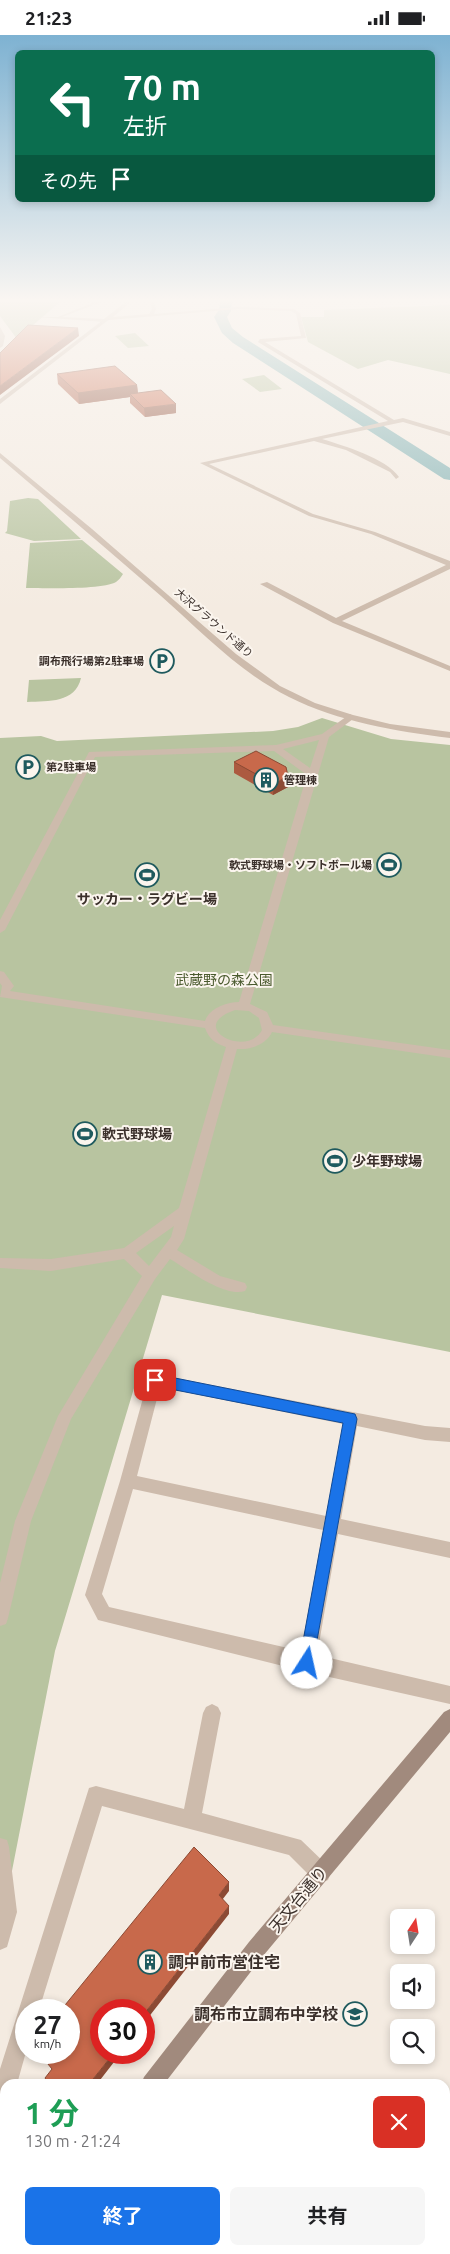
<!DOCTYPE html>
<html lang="ja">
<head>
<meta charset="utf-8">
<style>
  body { margin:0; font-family:Ubuntu,"Noto Sans JP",sans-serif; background:#f6f6f6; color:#202124; height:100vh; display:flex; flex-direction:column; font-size:19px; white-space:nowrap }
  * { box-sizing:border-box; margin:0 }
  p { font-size:16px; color:#757577 }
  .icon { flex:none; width:28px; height:28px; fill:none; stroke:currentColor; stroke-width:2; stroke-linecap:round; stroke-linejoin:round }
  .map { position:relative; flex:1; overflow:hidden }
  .side { position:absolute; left:0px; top:2044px; width:450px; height:176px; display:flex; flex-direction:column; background:#fff; border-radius:15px 15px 0 0; box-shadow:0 2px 8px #0003 }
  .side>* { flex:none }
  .guide { position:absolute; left:15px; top:15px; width:420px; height:152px; border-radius:8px; box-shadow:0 2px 8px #0003; background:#0b6e4f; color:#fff; overflow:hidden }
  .needle { width:32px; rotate:12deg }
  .fabs { position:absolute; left:390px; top:1874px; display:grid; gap:10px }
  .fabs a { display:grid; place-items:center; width:45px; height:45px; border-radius:8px; background:#fff; box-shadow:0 2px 8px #0003; font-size:25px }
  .speed { position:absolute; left:15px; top:1964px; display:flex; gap:10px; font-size:25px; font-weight:700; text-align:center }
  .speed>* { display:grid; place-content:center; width:65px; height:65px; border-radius:50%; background:#fff; box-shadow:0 2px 8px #0003; line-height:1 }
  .speed small { font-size:12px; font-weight:400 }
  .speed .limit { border:8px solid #d22; background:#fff; color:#111 }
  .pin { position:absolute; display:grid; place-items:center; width:42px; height:42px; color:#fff; margin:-21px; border-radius:10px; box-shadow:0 2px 8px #0006 }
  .me { position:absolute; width:55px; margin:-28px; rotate:10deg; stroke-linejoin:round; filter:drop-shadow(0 0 4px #0008) }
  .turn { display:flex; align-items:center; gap:18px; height:105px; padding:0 25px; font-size:22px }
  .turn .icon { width:65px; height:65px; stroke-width:2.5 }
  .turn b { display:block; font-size:35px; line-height:42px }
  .then { display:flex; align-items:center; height:48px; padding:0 25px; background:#0003; gap:10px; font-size:19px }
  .round { display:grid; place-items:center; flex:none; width:52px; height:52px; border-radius:8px; background:#f6f6f6 }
  .summary { display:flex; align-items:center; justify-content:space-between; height:85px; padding:0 25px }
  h1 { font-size:30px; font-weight:700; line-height:38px; color:#1e9e55 }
  .cta { display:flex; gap:10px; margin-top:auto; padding:10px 25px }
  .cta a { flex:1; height:58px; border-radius:8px; background:#1a73e8; color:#fff; font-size:20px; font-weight:700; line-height:58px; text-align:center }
  .cta a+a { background:#f6f6f6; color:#202124 }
  .status { display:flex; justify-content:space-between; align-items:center; height:35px; padding:0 25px; background:#fff; direction:ltr }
  .status svg { height:14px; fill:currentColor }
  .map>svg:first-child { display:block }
</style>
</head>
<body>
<div class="status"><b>21:23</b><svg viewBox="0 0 49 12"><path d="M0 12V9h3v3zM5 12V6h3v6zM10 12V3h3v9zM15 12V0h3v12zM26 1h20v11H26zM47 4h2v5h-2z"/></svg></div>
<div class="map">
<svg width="450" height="2219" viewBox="0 0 450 2219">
  <rect width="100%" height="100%" fill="#f4ebe1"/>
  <path fill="#b8c4a0" d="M 0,266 L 61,266 L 17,304 L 0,281 Z
    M 450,270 L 450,339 L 388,325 L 358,334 L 308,307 L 301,282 L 324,282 L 324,275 Z
    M 135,298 L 149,311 L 128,313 L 115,301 Z
    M 264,340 L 282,354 L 260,357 L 242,344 Z
    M 28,463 L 38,464 L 81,504 L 34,506 L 5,498 L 7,496 L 10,466 Z
    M 82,505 L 123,539 C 121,542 119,545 116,547 C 102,555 45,553 26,553 L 30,508 Z
    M 81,643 C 75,668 49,666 27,667 L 29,645 Z
    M 322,683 L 391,704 L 450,710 L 450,1317 L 162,1260 L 55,1616 L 0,1897 L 0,703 L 41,701 L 57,706 L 273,696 L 298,692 Z
    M 445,2083 L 450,2084 L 450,2219 L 388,2219 L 387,2215 L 445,2215 Z"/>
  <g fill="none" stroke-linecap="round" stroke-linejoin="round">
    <path fill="#7fb0b2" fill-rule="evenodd" d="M 220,266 L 232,266 L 231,276 L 227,282 L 232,293 L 243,302 L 450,433 L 450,445 L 444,444 L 233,308 L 222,298 L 214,282 L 219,275 Z"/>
    <path fill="#cdbbac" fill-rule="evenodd" d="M 350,679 L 354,682 L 353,684 L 329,702 L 250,969 L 267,977 L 273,990 L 450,1015 L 450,1023 L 272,997 C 266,1010 250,1015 237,1014 L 184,1204 L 177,1215 L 220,1241 L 245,1248 L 247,1252 L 245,1256 C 225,1263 187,1234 170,1224 L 155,1244 L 71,1384 L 31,1486 L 8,1583 L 6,1589 L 0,1591 L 0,1548 L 15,1486 L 58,1381 L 142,1241 L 124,1224 L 51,1236 L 0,1233 L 0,1223 L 51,1224 L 124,1213 L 179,1173 L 226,1012 C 215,1008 209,1004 205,993 L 0,962 L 2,951 L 0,948 L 0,936 L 4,937 L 14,951 L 10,956 L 205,986 C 209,973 227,967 239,967 L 307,740 L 274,716 L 95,722 L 5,895 L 0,898 L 0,885 L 89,717 L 276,710 L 322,699 ZM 319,705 L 310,733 L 283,714 ZM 235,975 L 249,976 L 259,983 L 262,995 C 247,1024 185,992 235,975 ZM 174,1191 L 171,1202 L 149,1231 L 136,1218 Z
      M 0,1803 L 7,1805 L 9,1812 L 17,1877 L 7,1912 L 0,1915 Z"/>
    <path fill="#cdbbac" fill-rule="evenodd" d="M 97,266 L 104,266 L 62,282 L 104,284 L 127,266 L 132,266 L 113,282 L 149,279 L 152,274 L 150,266 L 154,266 L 156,274 L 154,279 L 238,272 L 294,274 L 300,278 L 306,303 L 265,307 L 394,385 L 403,383 L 450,397 L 450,401 L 403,387 L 322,404 C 344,411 386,423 399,442 L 396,444 L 390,437 L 346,415 L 314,406 L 209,429 L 313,479 L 375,497 L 450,526 L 450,534 L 342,586 L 450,631 L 450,636 L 333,588 L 260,549 L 267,547 L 336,583 L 446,530 L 371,499 L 309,481 L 200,428 L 388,386 L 258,307 L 260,304 L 301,301 L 296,279 L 291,276 L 238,274 L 109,285 L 105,287 L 37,282 L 58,282 Z
      M 155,1339 L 425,1391 L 450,1393 L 450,1407 L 425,1405 L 357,1391 L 341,1484 L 450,1507 L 450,1523 L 338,1499 L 317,1620 L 450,1651 L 450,1669 L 307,1637 L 98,1585 L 85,1560 L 120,1446 L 148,1345 L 150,1340 ZM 160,1352 L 343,1389 L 326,1481 L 137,1441 ZM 133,1454 L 323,1495 L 301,1616 L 109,1572 L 102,1559 Z
      M 212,1669 L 218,1672 L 221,1678 L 202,1778 L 301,1805 L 328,1831 L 331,1838 L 328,1845 L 321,1848 L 314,1845 L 289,1820 L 102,1771 L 39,1975 L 26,1975 L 26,2017 L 17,2049 L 5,2049 L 5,2078 L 0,2080 L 0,2034 L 89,1753 L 96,1751 L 184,1774 L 203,1678 L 206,1672 Z"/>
    <path fill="#cdbbac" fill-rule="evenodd" d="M 103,285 L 107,286 L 0,369 L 0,364 Z
      M 0,292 L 5,301 L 3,311 L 0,313 Z
      M 0,418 L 92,494 L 236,619 L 280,651 L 315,668 L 353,680 L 390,689 L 450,697 L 450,703 C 395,696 339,687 289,662 C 240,638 202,597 161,561 C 108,515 54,469 0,423 Z"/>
    <path fill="#a18a7d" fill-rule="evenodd" d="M 450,1674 L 450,1697 L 263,1921 L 164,2049 L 141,2049 L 144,2042 L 249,1907 L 444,1677 Z
      M 26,2215 L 50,2215 L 49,2219 L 25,2219 Z"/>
  </g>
  <path fill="#ac5a40" d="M 57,339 L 137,350 L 138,358 L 176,378 L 145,382 L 130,368 L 130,362 L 79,369 L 58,349 Z
    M 234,727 L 288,752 L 273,760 L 234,738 Z"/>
  <path fill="#8c4a34" d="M 78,293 L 79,301 L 0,360 L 0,351 Z
    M 137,350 L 138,361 L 130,359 L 130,362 L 79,369 L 78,358 Z
    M 176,369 L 176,378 L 145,382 L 144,373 Z
    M 288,741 L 288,752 L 273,760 L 274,749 Z
    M 229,1847 L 229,1856 L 219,1869 L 219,1860 Z
    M 229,1871 L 229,1879 L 144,1988 L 144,1979 Z
    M 114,2018 L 121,2018 L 97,2049 L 89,2049 Z"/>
  <path fill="#c8694b" stroke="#8c4a34" d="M 28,290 L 78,293 L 0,351 L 0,318 Z
    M 115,331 L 137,350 L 78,358 L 57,339 Z
    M 161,355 L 176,369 L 144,373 L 130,359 Z
    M 256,716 L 286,732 L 288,741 L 274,749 L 234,727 Z
    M 194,1812 L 229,1847 L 219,1860 L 229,1871 L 144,1979 L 144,1975 L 101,1975 L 101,2018 L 114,2018 L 89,2049 L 49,2049 L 45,2043 L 52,2034 L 39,2018 L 69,2018 L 69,1975 L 61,1975 Z"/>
  <linearGradient id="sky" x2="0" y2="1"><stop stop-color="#7eb2d2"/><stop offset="0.46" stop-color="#faf6f2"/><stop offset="1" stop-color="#faf6f2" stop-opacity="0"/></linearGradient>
  <rect width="450" height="577" fill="url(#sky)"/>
  <path fill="#1a73e8" stroke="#114b97" d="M 155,1339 L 355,1379 L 357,1384 L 312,1633 L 307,1635 L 301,1633 L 299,1628 L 343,1388 L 155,1351 L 150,1349 L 148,1345 L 150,1341 Z"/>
  <defs>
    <g id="parking-ring" transform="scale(1.25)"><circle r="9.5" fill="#fbf5ee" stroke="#1f5a5e" stroke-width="1.5"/><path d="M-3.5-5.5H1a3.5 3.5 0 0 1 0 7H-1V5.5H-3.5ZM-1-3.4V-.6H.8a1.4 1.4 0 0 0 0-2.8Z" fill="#1f5a5e"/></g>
    <g id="building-ring" transform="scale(1.25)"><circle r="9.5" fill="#fbf5ee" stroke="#1f5a5e" stroke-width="1.5"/><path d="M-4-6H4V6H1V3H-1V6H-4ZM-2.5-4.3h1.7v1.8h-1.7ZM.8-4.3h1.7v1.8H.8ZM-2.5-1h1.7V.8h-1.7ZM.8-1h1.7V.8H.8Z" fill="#1f5a5e"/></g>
    <g id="stadium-ring" transform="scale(1.25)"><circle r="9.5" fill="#fbf5ee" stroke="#1f5a5e" stroke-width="1.5"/><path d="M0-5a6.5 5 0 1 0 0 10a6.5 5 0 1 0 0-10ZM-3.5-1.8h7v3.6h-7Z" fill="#1f5a5e"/></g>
    <g id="school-ring" transform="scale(1.25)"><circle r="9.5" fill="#fbf5ee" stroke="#1f5a5e" stroke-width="1.5"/><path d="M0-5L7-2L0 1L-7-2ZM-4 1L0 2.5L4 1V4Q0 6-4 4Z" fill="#1f5a5e"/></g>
  </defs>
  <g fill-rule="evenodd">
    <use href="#parking-ring" x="162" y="626"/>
    <use href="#parking-ring" x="28" y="732"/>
    <use href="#building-ring" x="266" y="745"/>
    <use href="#stadium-ring" x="389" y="830"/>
    <use href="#stadium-ring" x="147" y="840"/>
    <use href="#stadium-ring" x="85" y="1099"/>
    <use href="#stadium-ring" x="335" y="1126"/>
    <use href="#building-ring" x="150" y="1927"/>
    <use href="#school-ring" x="355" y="1979"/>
  </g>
  <g text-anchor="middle" stroke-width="4" stroke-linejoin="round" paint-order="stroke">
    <g font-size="11" fill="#3b302b" stroke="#fbf5ee">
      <text transform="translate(214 588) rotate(41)" y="4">大沢グラウンド通り</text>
    </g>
    <g font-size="11" font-weight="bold" fill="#3b302b" stroke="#fbf5ee" text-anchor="end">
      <text x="144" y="630">調布飛行場第2駐車場</text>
      <text x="46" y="736" text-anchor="start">第2駐車場</text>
      <text x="284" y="749" text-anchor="start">管理棟</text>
      <text x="372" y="834">軟式野球場・ソフトボール場</text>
    </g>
    <g font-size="14" font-weight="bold" fill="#3b302b" stroke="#fbf5ee" text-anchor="start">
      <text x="147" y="869" text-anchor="middle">サッカー・ラグビー場</text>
      <text x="102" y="1104">軟式野球場</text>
      <text x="352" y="1131">少年野球場</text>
    </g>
    <g font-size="14" fill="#4a5a2e" stroke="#fbf5ee">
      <text x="224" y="950">武蔵野の森公園</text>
    </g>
    <g font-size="16" fill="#3b302b" stroke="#fbf5ee">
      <text transform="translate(298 1864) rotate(-50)" y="6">天文台通り</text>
    </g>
    <g font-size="16" font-weight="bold" fill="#3b302b" stroke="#fbf5ee" text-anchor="start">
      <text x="168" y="1933">調中前市営住宅</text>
      <text x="338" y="1985" text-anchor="end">調布市立調布中学校</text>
    </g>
  </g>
</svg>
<div class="fabs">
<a><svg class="needle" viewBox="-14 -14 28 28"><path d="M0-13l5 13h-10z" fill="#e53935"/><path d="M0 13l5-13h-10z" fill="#757577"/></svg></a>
<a><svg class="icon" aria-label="sound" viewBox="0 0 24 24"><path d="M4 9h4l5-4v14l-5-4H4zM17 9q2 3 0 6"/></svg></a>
<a><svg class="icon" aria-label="search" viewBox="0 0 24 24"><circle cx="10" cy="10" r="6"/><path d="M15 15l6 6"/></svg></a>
</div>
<div class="speed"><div>27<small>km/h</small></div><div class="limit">30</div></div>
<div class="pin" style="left:155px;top:1345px;background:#d93025"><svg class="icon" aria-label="arrive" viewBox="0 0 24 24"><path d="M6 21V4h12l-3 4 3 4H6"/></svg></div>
<svg class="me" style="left:307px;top:1628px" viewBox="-20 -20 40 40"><circle r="19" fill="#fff"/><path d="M0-13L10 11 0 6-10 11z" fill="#1a73e8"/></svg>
<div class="guide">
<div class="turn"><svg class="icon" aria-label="left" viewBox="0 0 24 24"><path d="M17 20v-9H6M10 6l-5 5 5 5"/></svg><div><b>70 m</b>左折</div></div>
<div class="then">その先<svg class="icon" aria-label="arrive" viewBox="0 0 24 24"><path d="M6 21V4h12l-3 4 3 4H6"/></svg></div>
</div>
<section class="side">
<div class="summary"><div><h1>1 分</h1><p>130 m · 21:24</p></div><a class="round" style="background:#d93025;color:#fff"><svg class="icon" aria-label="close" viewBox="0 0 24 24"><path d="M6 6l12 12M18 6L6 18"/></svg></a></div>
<div class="cta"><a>終了</a><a>共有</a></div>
</section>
</div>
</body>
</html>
